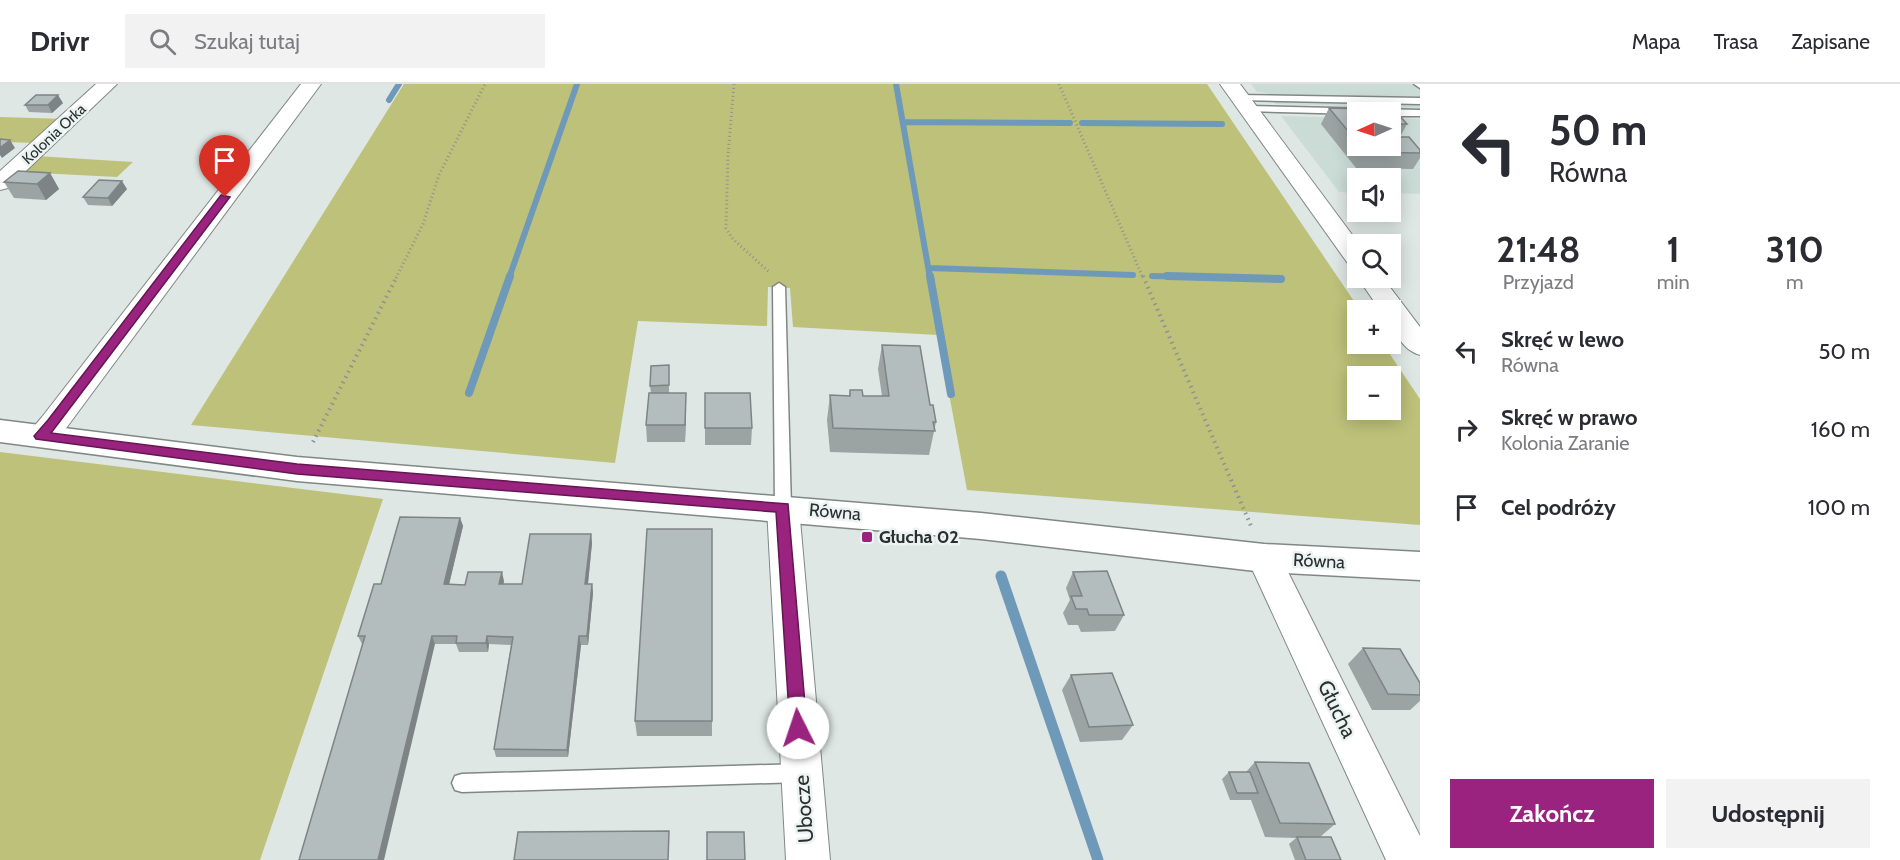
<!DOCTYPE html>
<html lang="pl">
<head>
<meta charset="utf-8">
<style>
  body { margin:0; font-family:Cabin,sans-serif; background:#f2f2f3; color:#2b2b33; height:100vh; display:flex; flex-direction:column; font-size:22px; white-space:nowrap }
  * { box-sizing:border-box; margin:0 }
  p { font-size:20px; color:#7c7c81 }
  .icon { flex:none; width:33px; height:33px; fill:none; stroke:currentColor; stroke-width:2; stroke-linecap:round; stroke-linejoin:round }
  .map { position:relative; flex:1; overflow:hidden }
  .sheet { display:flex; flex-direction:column; background:#fff; width:480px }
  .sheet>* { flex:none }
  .top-card { background:#fff; color:#2b2b33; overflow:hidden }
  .needle { width:39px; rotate:267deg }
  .fabs { position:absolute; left:1347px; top:18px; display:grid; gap:12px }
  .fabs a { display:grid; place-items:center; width:54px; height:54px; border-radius:0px; background:#fff; box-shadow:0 3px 15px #0003; font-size:30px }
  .pin { position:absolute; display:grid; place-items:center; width:51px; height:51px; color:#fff; margin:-62px -26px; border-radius:50% 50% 50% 0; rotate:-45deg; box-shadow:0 0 6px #0007 }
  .pin .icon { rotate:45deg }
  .me { position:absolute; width:66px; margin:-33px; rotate:356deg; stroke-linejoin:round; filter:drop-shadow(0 0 4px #0008) }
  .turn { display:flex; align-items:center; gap:21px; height:126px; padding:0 30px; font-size:27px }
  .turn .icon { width:78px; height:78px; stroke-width:2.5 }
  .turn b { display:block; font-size:42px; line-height:51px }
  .eta { display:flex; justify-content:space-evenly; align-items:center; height:102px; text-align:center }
  .eta b { font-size:36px; font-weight:700; line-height:42px }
  .cta { display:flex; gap:12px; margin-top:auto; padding:12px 30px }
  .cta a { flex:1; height:69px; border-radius:0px; background:#99237e; color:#fff; font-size:24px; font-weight:700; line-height:69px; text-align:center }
  .cta a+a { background:#f2f2f3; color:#2b2b33 }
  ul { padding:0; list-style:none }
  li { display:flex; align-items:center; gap:18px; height:78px; padding:0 30px }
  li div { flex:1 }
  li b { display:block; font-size:22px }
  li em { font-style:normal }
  header { display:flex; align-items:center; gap:36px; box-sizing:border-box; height:84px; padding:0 30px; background:#fff; border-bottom:2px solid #e1e1e2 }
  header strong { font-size:28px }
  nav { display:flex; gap:33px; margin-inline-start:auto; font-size:21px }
  .search { width:420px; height:54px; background:#f2f2f3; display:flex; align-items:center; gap:15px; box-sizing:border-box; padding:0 21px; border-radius:0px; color:#7c7c81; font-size:22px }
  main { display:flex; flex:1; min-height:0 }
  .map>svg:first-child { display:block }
</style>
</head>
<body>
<header>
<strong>Drivr</strong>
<div class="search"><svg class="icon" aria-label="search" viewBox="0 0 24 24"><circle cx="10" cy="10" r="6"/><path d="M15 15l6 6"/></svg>Szukaj tutaj</div>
<nav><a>Mapa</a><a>Trasa</a><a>Zapisane</a></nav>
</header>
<main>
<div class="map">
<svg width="1420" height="776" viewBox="0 0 1420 776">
  <rect width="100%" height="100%" fill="#dee7e4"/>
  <path fill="#cbdcd7" d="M 1251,0 L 1420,0 L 1420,24 L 1275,20 L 1267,9 L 1257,8 Z
    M 1281,32 L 1357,34 L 1358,62 L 1390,62 L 1391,34 L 1420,35 L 1420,110 L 1391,109 L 1390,94 L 1358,94 L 1357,109 L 1339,108 Z"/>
  <path fill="#bdc179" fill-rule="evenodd" d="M 404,0 L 1207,0 L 1360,226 L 1358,226 L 1358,260 L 1383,260 L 1420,315 L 1420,441 L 967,406 L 938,251 L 793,243 L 790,204 L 768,203 L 767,242 L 638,237 L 615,379 L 191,341 ZM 1358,292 L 1390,292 L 1390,326 L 1358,326 Z
    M 0,33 L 66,35 L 39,59 L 0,58 Z
    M 36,72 L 133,78 L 117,93 L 19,88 Z
    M 0,368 L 383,415 L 260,776 L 0,776 Z"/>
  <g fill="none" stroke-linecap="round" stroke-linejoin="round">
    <path stroke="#6f99b8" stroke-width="6" d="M 896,0 L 930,194
      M 389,16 L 399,0
      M 903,38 L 1070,39
      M 1082,39 L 1222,40
      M 929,184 L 1133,191
      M 1152,192 L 1231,194
      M 509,194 L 577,0"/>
    <path stroke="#6f99b8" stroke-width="8" d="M 930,192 L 951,310
      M 1167,192 L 1281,195
      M 469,309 L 510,192"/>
    <path stroke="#6f99b8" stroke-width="11" d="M 1001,492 L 1098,776"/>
    <g stroke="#808886" stroke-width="3">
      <path id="lane" d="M 1414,0 L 1420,0 L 1420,4 Z
        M 1236,11 L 1420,14 L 1420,20 L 1239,16 L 1234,13 Z
        M 1248,22 L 1420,26 L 1420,32 L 1390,32 L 1390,28 L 1358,30 L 1245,27 L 1245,23 Z
        M 779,199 L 785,203 L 791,424 L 788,428 L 778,428 L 775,424 L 773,203 Z
        M 801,680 L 808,682 L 811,689 L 808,696 L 801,698 L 462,708 L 455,706 L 452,699 L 455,692 L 462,690 Z"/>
    </g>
    <g stroke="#808886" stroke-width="2">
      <path id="street" d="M 96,0 L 117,0 L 8,104 L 0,106 L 0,87 Z
        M 301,0 L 321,0 L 64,347 C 52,359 47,364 30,360 L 26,352 L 42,333 Z
        M 1220,0 L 1240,0 L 1359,160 L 1358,183 L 1349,181 Z
        M 1358,194 L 1383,194 L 1420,243 L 1420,271 C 1402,266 1390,244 1390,226 L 1380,226 Z
        M 783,412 L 795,415 L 799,424 L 830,776 L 786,776 L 767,424 L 771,415 Z
        M 1264,460 L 1276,464 L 1420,752 L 1420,776 L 1386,776 L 1247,474 L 1252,464 Z"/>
    </g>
    <g stroke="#808886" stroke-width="3">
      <path id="secondary" d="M 0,336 L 297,373 L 981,429 L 1264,460 L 1420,468 L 1420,496 L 1264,488 L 981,455 L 297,397 L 0,358 Z"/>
    </g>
    <path stroke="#8d9391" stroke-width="3" stroke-dasharray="1 3" stroke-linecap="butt" d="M 734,0 L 728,71 L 726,144 L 732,154 L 769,188
      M 1059,0 L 1143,194
      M 396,194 L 423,140 L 439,91 L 485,0"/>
    <path stroke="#8d9391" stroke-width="4" stroke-dasharray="1.5 4.5" stroke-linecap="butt" d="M 1143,192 L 1251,442
      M 313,358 L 397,192"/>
    <use href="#lane" fill="#fff" fill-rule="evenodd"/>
    <use href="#street" fill="#fff" fill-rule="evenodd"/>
    <use href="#secondary" fill="#fff" fill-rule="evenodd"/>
  </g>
  <path fill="#9ba3a3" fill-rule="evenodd" d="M 63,19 L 52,29 L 29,28 L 25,21 Z
    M 1329,24 L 1394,26 L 1407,40 L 1400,53 L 1409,53 L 1420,66 L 1420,74 L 1413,85 L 1356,84 L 1321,40 ZM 1358,28 L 1390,28 L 1390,62 L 1358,62 Z
    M 50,89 L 59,105 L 46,116 L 14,114 L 4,98 Z
    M 127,105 L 112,122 L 88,121 L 83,113 Z
    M 882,261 L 930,321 L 936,338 L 929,371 L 830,368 L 827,336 L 830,311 L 849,312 L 850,306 L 863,312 L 882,312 L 878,285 Z
    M 669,290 L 669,309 L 686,326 L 685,358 L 647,358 L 646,341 L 651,309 L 650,302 Z
    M 705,309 L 752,344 L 751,361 L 705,361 Z
    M 460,434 L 463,442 L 449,500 L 465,501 L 504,497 L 503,500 L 522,500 L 591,450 L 592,459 L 588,500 L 592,500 L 593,509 L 588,561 L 581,561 L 568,673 L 496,673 L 494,665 L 511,561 L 489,560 L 488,568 L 459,568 L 456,560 L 362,560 L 358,552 L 381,500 Z
    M 712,445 L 712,652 L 637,652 L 635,637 Z
    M 1073,488 L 1124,531 L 1115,547 L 1081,548 L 1078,541 L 1068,541 L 1063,529 L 1070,516 L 1066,504 Z
    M 1363,564 L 1420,599 L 1420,617 L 1410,626 L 1372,626 L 1348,580 Z
    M 1071,591 L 1133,641 L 1122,656 L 1080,658 L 1062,606 Z
    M 1255,678 L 1335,740 L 1320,753 L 1341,776 L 1295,776 L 1289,760 L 1296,754 L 1265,753 L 1251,716 L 1230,716 L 1222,695 L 1229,688 L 1246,688 Z"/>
  <path fill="#7e8485" d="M 58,11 L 63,19 L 52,29 L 48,21 Z
    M 10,56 L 15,64 L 2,74 L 0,71 L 0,64 Z
    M 50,89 L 59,105 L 46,116 L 37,100 Z
    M 122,97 L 127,105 L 112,122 L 108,114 Z
    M 686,309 L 686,326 L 685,358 L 685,341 Z
    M 460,434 L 463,442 L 447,509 L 444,500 Z
    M 591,450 L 592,459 L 587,509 L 585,500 Z
    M 502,488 L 504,497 L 502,508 L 499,500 Z
    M 592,500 L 593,509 L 588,561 L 587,552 Z
    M 432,552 L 435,560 L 384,776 L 378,776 Z
    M 487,552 L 489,560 L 488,568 L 486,559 Z
    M 579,552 L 581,561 L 568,673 L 567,666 Z"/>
  <path fill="#b4bdbe" stroke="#7e8485" stroke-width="1.5" d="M 36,11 L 58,11 L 48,21 L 25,21 Z
    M 1329,24 L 1394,26 L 1407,40 L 1390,40 L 1390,28 L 1358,28 L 1358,59 Z
    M 1390,53 L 1409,53 L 1420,66 L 1420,69 L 1365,68 L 1359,62 L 1390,62 Z
    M 0,55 L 10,56 L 0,64 Z
    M 18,87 L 50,89 L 37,100 L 4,98 Z
    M 99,96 L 122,97 L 108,114 L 83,113 Z
    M 882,261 L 920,262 L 930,321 L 933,321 L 936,338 L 933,338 L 935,347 L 833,344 L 830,311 L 850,312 L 850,306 L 862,306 L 863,312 L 889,312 Z
    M 669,281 L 669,301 L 650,302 L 651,282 Z
    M 649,309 L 686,309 L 685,341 L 646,341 Z
    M 705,309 L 750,309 L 752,344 L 705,344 Z
    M 400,433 L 460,434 L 444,500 L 465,501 L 468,488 L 502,488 L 499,500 L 522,500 L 530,450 L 591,450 L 585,500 L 592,500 L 587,552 L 579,552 L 567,666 L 494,665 L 513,553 L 487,552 L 486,559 L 456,559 L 457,552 L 432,552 L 378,776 L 299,776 L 365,552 L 358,552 L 374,500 L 381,500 Z
    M 647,445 L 712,445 L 712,637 L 635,637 Z
    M 1107,487 L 1124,531 L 1089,531 L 1087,525 L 1076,525 L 1071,512 L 1082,512 L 1073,488 Z
    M 1363,564 L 1400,565 L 1420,599 L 1420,611 L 1388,610 Z
    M 1112,589 L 1133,641 L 1089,643 L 1071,591 Z
    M 1255,678 L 1309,679 L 1335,740 L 1280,739 Z
    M 1229,688 L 1250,688 L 1258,709 L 1237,709 Z
    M 669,747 L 668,776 L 514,776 L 518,748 Z
    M 707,748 L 744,748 L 745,776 L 707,776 Z
    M 1297,753 L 1331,753 L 1341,776 L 1306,776 Z"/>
  <path fill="#99237e" stroke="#631752" stroke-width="1.5" d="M 221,111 L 230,113 L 51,349 L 297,380 L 788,420 L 807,644 L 804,649 L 798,652 L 792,649 L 790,644 L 776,428 L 297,390 L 36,355 L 34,352 L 48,336 Z"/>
  <rect fill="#99237e" stroke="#ebf4f2" stroke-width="2" x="861" y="447" width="12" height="12" rx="3"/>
  <g text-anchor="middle" stroke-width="5" stroke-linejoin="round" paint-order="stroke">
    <g font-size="15" fill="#2c2f2e" stroke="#ebf4f2">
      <text transform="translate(54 50) rotate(-43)" y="5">Kolonia Orka</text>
    </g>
    <g font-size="18" fill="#2c2f2e" stroke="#ebf4f2">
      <text transform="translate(835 428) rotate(5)" y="6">Równa</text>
      <text transform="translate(1319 477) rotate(3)" y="6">Równa</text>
    </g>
    <g font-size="18" font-weight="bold" fill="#2c2f2e" stroke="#ebf4f2" text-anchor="start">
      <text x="879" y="459">Głucha 02</text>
    </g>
    <g font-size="21" fill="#2c2f2e" stroke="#ebf4f2">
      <text transform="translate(1337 625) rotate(64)" y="7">Głucha</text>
      <text transform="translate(804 725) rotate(-94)" y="7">Ubocze</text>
    </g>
  </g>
</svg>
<div class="fabs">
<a><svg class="needle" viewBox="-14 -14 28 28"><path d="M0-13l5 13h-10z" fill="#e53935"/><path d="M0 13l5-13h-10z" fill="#7c7c81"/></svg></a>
<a><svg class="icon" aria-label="sound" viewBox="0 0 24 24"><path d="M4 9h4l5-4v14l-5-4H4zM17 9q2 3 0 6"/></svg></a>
<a><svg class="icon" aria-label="search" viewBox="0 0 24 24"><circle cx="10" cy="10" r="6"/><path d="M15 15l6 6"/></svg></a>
<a>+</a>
<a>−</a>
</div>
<div class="pin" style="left:225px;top:113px;background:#d93025"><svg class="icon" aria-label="arrive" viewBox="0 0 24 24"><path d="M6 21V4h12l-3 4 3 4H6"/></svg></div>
<svg class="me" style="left:798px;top:644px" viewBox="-20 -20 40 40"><circle r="19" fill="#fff"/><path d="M0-13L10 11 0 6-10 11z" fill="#99237e"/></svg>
</div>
<section class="sheet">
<div class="top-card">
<div class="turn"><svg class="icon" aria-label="left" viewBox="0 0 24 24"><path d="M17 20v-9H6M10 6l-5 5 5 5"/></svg><div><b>50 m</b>Równa</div></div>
</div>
<div class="eta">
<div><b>21:48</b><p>Przyjazd</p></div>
<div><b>1</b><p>min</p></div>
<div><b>310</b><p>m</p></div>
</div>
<ul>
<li><svg class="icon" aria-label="left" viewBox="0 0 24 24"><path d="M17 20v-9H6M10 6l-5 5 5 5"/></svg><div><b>Skręć w lewo</b><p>Równa</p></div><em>50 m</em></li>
<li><svg class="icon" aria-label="right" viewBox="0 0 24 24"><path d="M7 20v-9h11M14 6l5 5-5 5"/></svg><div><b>Skręć w prawo</b><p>Kolonia Zaranie</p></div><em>160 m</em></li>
<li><svg class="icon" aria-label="arrive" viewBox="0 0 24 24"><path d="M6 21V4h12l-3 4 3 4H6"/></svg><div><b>Cel podróży</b></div><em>100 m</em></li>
</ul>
<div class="cta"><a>Zakończ</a><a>Udostępnij</a></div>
</section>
</main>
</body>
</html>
